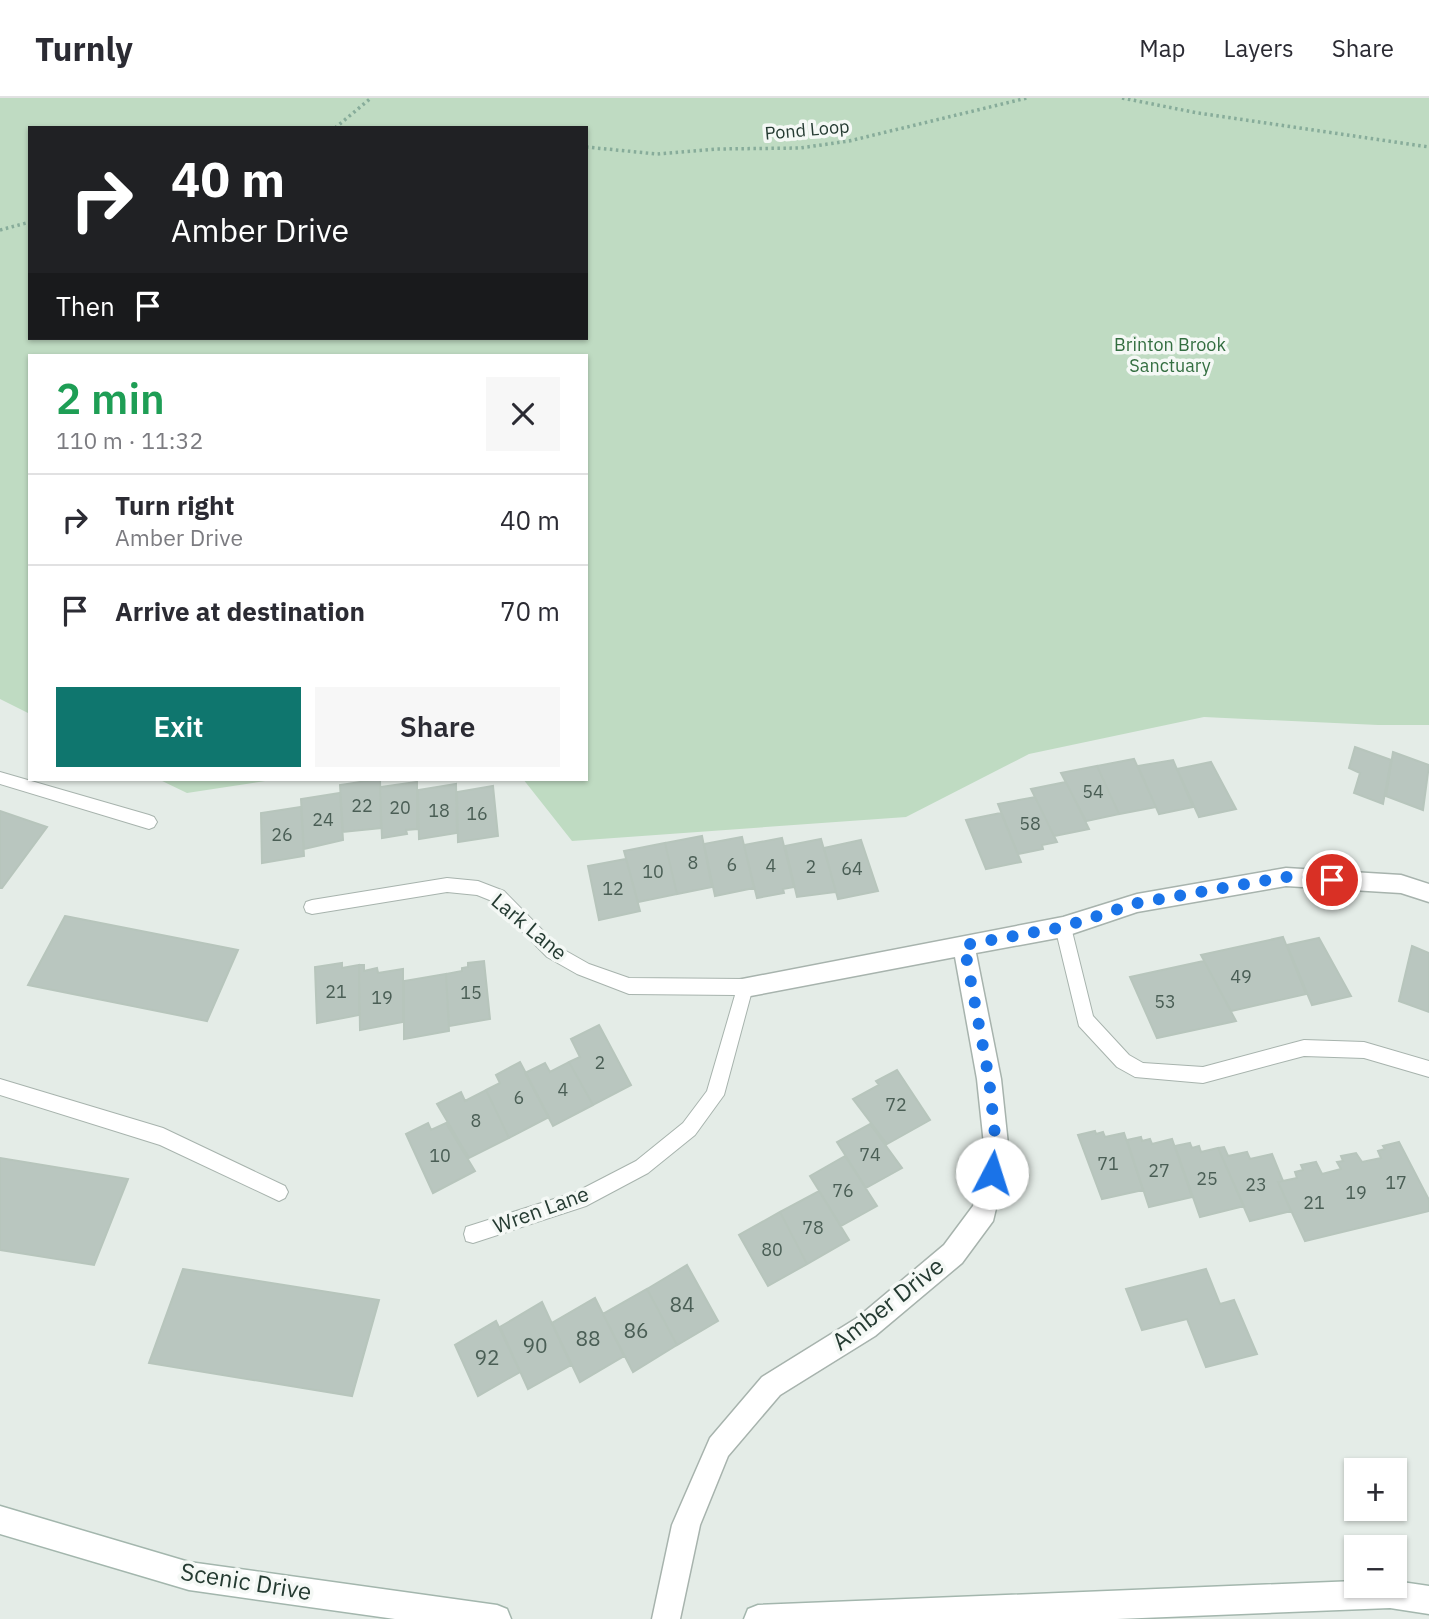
<!DOCTYPE html>
<html lang="en">
<head>
<meta charset="utf-8">
<style>
  body { margin:0; font-family:"IBM Plex Sans",sans-serif; background:#f7f7f7; color:#2b2b33; height:100vh; display:flex; flex-direction:column; font-size:26px; white-space:nowrap }
  * { box-sizing:border-box; margin:0 }
  p { font-size:23px; color:#7c7c81 }
  .icon { flex:none; width:38px; height:38px; fill:none; stroke:currentColor; stroke-width:2; stroke-linecap:round; stroke-linejoin:round }
  .map { position:relative; flex:1; overflow:hidden }
  .drawer { position:absolute; left:28px; top:256px; width:560px; height:427px; display:flex; flex-direction:column; background:#fff; border-radius:0px; box-shadow:0 2px 5px #0004 }
  .drawer>* { flex:none }
  .hud { position:absolute; left:28px; top:28px; width:560px; height:214px; border-radius:0px; box-shadow:0 2px 5px #0004; background:#202124; color:#fff; overflow:hidden }
  .fabs { position:absolute; left:1344px; top:1360px; display:grid; gap:14px }
  .fabs a { display:grid; place-items:center; width:63px; height:63px; border-radius:0px; background:#fff; box-shadow:0 2px 5px #0004; font-size:35px }
  .pin { position:absolute; display:grid; place-items:center; width:60px; height:60px; color:#fff; margin:-30px; border:4px solid #fff; border-radius:50%; box-shadow:0 2px 7px #0007 }
  .me { position:absolute; width:77px; margin:-38px; rotate:5deg; stroke-linejoin:round; filter:drop-shadow(0 0 5px #0008) }
  .turn { display:flex; align-items:center; gap:24px; height:147px; padding:0 28px; font-size:32px }
  .turn .icon { width:91px; height:91px; stroke-width:2.5 }
  .turn b { display:block; font-size:49px; line-height:60px }
  .then { display:flex; align-items:center; height:66px; padding:0 28px; background:#0003; gap:14px; font-size:26px }
  .round { display:grid; place-items:center; flex:none; width:74px; height:74px; border-radius:0px; background:#f7f7f7 }
  .overview { display:flex; align-items:center; justify-content:space-between; height:119px; padding:0 28px }
  h1 { font-size:42px; font-weight:600; line-height:52px; color:#1e9e55 }
  .primary-button { display:flex; gap:14px; margin-top:auto; padding:14px 28px }
  .primary-button a { flex:1; height:80px; border-radius:0px; background:#0f766e; color:#fff; font-size:28px; font-weight:600; line-height:80px; text-align:center }
  .primary-button a+a { background:#f7f7f7; color:#2b2b33 }
  ul { padding:0; list-style:none }
  li { display:flex; align-items:center; gap:21px; height:91px; padding:0 28px; border-top:2px solid #e1e1e2 }
  li div { flex:1 }
  li b { display:block; font-size:26px }
  li em { font-style:normal }
  header { display:flex; align-items:center; gap:42px; box-sizing:border-box; height:98px; padding:0 35px; background:#fff; border-bottom:2px solid #e1e1e2 }
  header strong { font-size:33px }
  nav { display:flex; gap:38px; margin-inline-start:auto; font-size:24px }
  .map>svg:first-child { display:block }
</style>
</head>
<body>
<header>
<strong>Turnly</strong>
<nav><a>Map</a><a>Layers</a><a>Share</a></nav>
</header>
<div class="map">
<svg width="1429" height="1521" viewBox="0 0 1429 1521">
  <rect width="100%" height="100%" fill="#e4ece7"/>
  <path fill="#bfdbc2" fill-rule="evenodd" d="M 0,0 L 1429,0 L 1429,627 L 1378,627 L 1204,619 L 1029,656 L 906,719 L 572,743 L 523,681 L 586,681 L 586,257 L 30,257 L 30,616 L 0,601 ZM 30,30 L 586,30 L 586,240 L 30,240 Z
    M 158,681 L 278,681 L 187,695 Z"/>
  <path fill="#b9c6bf" stroke="#b7c5bc" stroke-width="2" d="M 1355,649 L 1391,662 L 1383,706 L 1354,695 L 1360,675 L 1349,670 Z
    M 1393,654 L 1429,667 L 1423,712 L 1386,698 Z
    M 1134,661 L 1156,709 L 1119,716 L 1097,668 Z
    M 1173,662 L 1193,709 L 1159,716 L 1138,668 Z
    M 1211,664 L 1236,711 L 1199,719 L 1177,671 Z
    M 1097,668 L 1119,716 L 1086,723 L 1061,675 Z
    M 380,681 L 381,730 L 343,734 L 340,687 Z
    M 417,684 L 417,731 L 406,732 L 407,736 L 382,740 L 380,689 Z
    M 1066,684 L 1089,731 L 1054,738 L 1031,691 Z
    M 456,686 L 457,735 L 419,741 L 418,692 Z
    M 493,688 L 498,738 L 458,744 L 457,694 Z
    M 340,695 L 343,742 L 304,751 L 301,701 Z
    M 1035,699 L 1057,744 L 1042,747 L 1043,751 L 1018,756 L 998,706 Z
    M 301,709 L 304,758 L 262,765 L 261,715 Z
    M 0,713 L 47,729 L 2,790 L 0,790 Z
    M 1001,715 L 1021,764 L 986,771 L 966,722 Z
    M 702,738 L 712,789 L 677,796 L 665,745 Z
    M 742,739 L 754,790 L 715,798 L 704,746 Z
    M 782,740 L 794,789 L 783,791 L 784,795 L 757,800 L 744,747 Z
    M 821,741 L 836,794 L 797,799 L 785,748 Z
    M 861,742 L 878,793 L 838,801 L 824,750 Z
    M 665,745 L 677,796 L 638,804 L 624,753 Z
    M 626,761 L 640,813 L 599,822 L 588,768 Z
    M 65,818 L 238,852 L 207,923 L 28,887 Z
    M 1283,839 L 1306,896 L 1231,913 L 1201,857 Z
    M 1319,840 L 1351,898 L 1312,907 L 1287,847 Z
    M 1412,848 L 1429,855 L 1429,914 L 1399,903 Z
    M 484,863 L 490,921 L 449,928 L 446,876 L 462,873 L 462,870 L 468,869 L 468,865 Z
    M 1204,863 L 1236,923 L 1157,940 L 1130,879 Z
    M 342,865 L 342,870 L 359,867 L 359,917 L 317,925 L 315,869 Z
    M 359,867 L 364,867 L 364,873 L 377,870 L 378,875 L 403,871 L 403,924 L 360,932 Z
    M 446,876 L 449,933 L 404,941 L 404,883 Z
    M 599,927 L 631,987 L 593,1007 L 569,964 L 580,959 L 571,941 Z
    M 520,964 L 549,1019 L 509,1040 L 486,992 L 500,985 L 496,977 Z
    M 569,964 L 593,1007 L 553,1028 L 525,975 L 545,965 L 550,974 Z
    M 897,972 L 930,1022 L 887,1046 L 853,1001 L 879,987 L 876,983 Z
    M 486,992 L 509,1040 L 469,1060 L 437,1006 L 461,994 L 465,1003 Z
    M 428,1025 L 431,1032 L 446,1025 L 475,1073 L 433,1095 L 406,1036 Z
    M 870,1026 L 902,1070 L 866,1090 L 837,1044 Z
    M 1095,1033 L 1096,1036 L 1103,1034 L 1105,1039 L 1124,1035 L 1143,1092 L 1102,1101 L 1078,1037 Z
    M 1141,1039 L 1142,1043 L 1150,1041 L 1152,1046 L 1172,1041 L 1192,1099 L 1149,1109 L 1127,1042 Z
    M 1399,1044 L 1429,1102 L 1429,1113 L 1305,1143 L 1278,1084 L 1297,1080 L 1295,1074 L 1303,1072 L 1301,1067 L 1316,1064 L 1322,1076 L 1341,1071 L 1337,1064 L 1343,1063 L 1341,1058 L 1356,1055 L 1362,1064 L 1381,1060 L 1378,1053 L 1385,1051 L 1383,1048 Z
    M 1190,1045 L 1192,1050 L 1199,1048 L 1201,1054 L 1218,1050 L 1244,1108 L 1200,1119 L 1175,1048 Z
    M 1224,1049 L 1228,1058 L 1247,1054 L 1250,1061 L 1272,1056 L 1283,1083 L 1278,1084 L 1291,1113 L 1250,1123 L 1218,1050 Z
    M 845,1058 L 877,1108 L 841,1128 L 810,1078 Z
    M 0,1060 L 128,1081 L 94,1167 L 0,1152 Z
    M 819,1093 L 849,1142 L 807,1166 L 780,1114 Z
    M 780,1114 L 807,1166 L 768,1188 L 739,1137 Z
    M 687,1167 L 718,1223 L 677,1247 L 647,1191 Z
    M 183,1171 L 379,1202 L 352,1298 L 149,1265 Z
    M 1206,1171 L 1220,1206 L 1234,1202 L 1257,1256 L 1206,1269 L 1187,1221 L 1142,1232 L 1126,1191 Z
    M 647,1191 L 677,1247 L 633,1274 L 603,1216 Z
    M 595,1200 L 624,1258 L 580,1284 L 552,1225 Z
    M 542,1204 L 571,1267 L 528,1291 L 500,1229 Z
    M 496,1223 L 520,1274 L 478,1298 L 455,1247 Z"/>
  <g fill="none" stroke-linecap="round" stroke-linejoin="round">
    <g stroke="#a7b3ad" stroke-width="2">
      <path id="lane" d="M 0,674 L 149,717 L 154,719 L 157,724 L 154,729 L 149,731 L 0,686 Z
        M 447,780 L 478,783 L 504,793 L 559,849 L 589,866 L 629,880 L 745,881 L 751,884 L 753,889 L 724,997 L 695,1037 L 648,1075 L 586,1108 L 473,1145 L 466,1143 L 464,1136 L 466,1129 L 576,1094 L 636,1063 L 683,1025 L 707,993 L 735,897 L 629,896 L 577,876 L 547,859 L 492,803 L 477,797 L 447,794 L 312,816 L 306,814 L 304,809 L 306,804 L 312,802 Z
        M 1063,822 L 1069,824 L 1071,829 L 1093,918 L 1129,957 L 1143,965 L 1203,969 L 1304,942 L 1364,944 L 1429,963 L 1429,979 L 1364,960 L 1304,958 L 1203,985 L 1135,979 L 1117,969 L 1079,928 L 1055,829 L 1057,824 Z
        M 0,981 L 163,1030 L 285,1088 L 288,1094 L 285,1100 L 279,1103 L 160,1047 L 0,997 Z"/>
    </g>
    <g stroke="#a7b3ad" stroke-width="3">
      <path id="street" d="M 1286,770 L 1401,777 L 1429,786 L 1429,804 L 1401,795 L 1286,788 L 1137,814 L 1063,839 L 976,855 L 1001,981 L 1009,1056 L 993,1123 L 962,1165 L 875,1238 L 780,1297 L 728,1358 L 700,1427 L 680,1521 L 652,1521 L 672,1427 L 710,1340 L 762,1279 L 857,1220 L 944,1147 L 973,1108 L 985,1056 L 977,981 L 955,859 L 745,899 L 737,896 L 734,889 L 737,882 L 1063,819 L 1137,796 Z"/>
    </g>
    <g stroke="#a3b6ad" stroke-width="3">
      <path id="secondary" d="M 0,1408 L 189,1464 L 497,1507 L 507,1511 L 511,1521 L 395,1521 L 189,1492 L 0,1436 Z
        M 1356,1483 L 1356,1488 L 1395,1488 L 1395,1483 L 1429,1488 L 1429,1516 L 1390,1510 L 1117,1521 L 744,1521 L 748,1511 L 758,1507 Z"/>
    </g>
    <path stroke="#87ac9a" stroke-width="3.5" stroke-dasharray="2.5 3.5" stroke-linecap="butt" d="M 1122,0 L 1198,15 L 1429,49
      M 335,30 L 371,0
      M 586,49 L 657,56 L 717,51 L 800,50 L 849,43 L 1027,0
      M 0,132 L 30,124"/>
    <use href="#lane" fill="#fff" fill-rule="evenodd"/>
    <use href="#street" fill="#fff" fill-rule="evenodd"/>
    <use href="#secondary" fill="#fff" fill-rule="evenodd"/>
  </g>
  <g fill="none" stroke-linecap="round" stroke-linejoin="round">
    <path stroke="#1a73e8" stroke-width="12" stroke-dasharray="0 21.6" d="M 992,1075 L 997,1056 L 989,981 L 964,847 L 1063,829 L 1137,805 L 1262,783 L 1286,779 L 1332,782"/>
  </g>
  <g text-anchor="middle" stroke-width="7" stroke-linejoin="round" paint-order="stroke">
    <g font-size="18" fill="#253b32" stroke="#f4f8f5">
      <text transform="translate(807 32) rotate(-5)" y="6">Pond Loop</text>
    </g>
    <g font-size="18" fill="#336e40" stroke="#f4f8f5">
      <text x="1170" y="253">Brinton Brook<tspan x="1170" dy="21">Sanctuary</tspan></text>
    </g>
    <g font-size="18" fill="#4a5e55">
      <text x="1093" y="700">54</text>
      <text x="362" y="714">22</text>
      <text x="400" y="716">20</text>
      <text x="439" y="719">18</text>
      <text x="477" y="722">16</text>
      <text x="323" y="728">24</text>
      <text x="1030" y="732">58</text>
      <text x="282" y="743">26</text>
      <text x="693" y="771">8</text>
      <text x="732" y="773">6</text>
      <text x="771" y="774">4</text>
      <text x="811" y="775">2</text>
      <text x="852" y="777">64</text>
      <text x="653" y="780">10</text>
      <text x="613" y="797">12</text>
      <text x="1241" y="885">49</text>
      <text x="336" y="900">21</text>
      <text x="471" y="901">15</text>
      <text x="382" y="906">19</text>
      <text x="1165" y="910">53</text>
      <text x="600" y="971">2</text>
      <text x="563" y="998">4</text>
      <text x="519" y="1006">6</text>
      <text x="896" y="1013">72</text>
      <text x="476" y="1029">8</text>
      <text x="870" y="1063">74</text>
      <text x="440" y="1064">10</text>
      <text x="1108" y="1072">71</text>
      <text x="1159" y="1079">27</text>
      <text x="1207" y="1087">25</text>
      <text x="1396" y="1091">17</text>
      <text x="1256" y="1093">23</text>
      <text x="843" y="1099">76</text>
      <text x="1356" y="1101">19</text>
      <text x="1314" y="1111">21</text>
      <text x="813" y="1136">78</text>
      <text x="772" y="1158">80</text>
    </g>
    <g font-size="21" fill="#253b32" stroke="#f4f8f5">
      <text transform="translate(529 829) rotate(40)" y="7">Lark Lane</text>
      <text transform="translate(541 1112) rotate(-20)" y="7">Wren Lane</text>
    </g>
    <g font-size="21" fill="#4a5e55">
      <text x="682" y="1214">84</text>
      <text x="636" y="1240">86</text>
      <text x="588" y="1248">88</text>
      <text x="535" y="1255">90</text>
      <text x="487" y="1267">92</text>
    </g>
    <g font-size="24" fill="#253b32" stroke="#f4f8f5">
      <text transform="translate(888 1206) rotate(-38)" y="8">Amber Drive</text>
      <text transform="translate(246 1484) rotate(9)" y="8">Scenic Drive</text>
    </g>
  </g>
</svg>
<div class="fabs">
<a>+</a>
<a>−</a>
</div>
<div class="pin" style="left:1332px;top:782px;background:#d93025"><svg class="icon" aria-label="arrive" viewBox="0 0 24 24"><path d="M6 21V4h12l-3 4 3 4H6"/></svg></div>
<svg class="me" style="left:992px;top:1075px" viewBox="-20 -20 40 40"><circle r="19" fill="#fff"/><path d="M0-13L10 11 0 6-10 11z" fill="#1a73e8"/></svg>
<div class="hud">
<div class="turn"><svg class="icon" aria-label="right" viewBox="0 0 24 24"><path d="M7 20v-9h11M14 6l5 5-5 5"/></svg><div><b>40 m</b>Amber Drive</div></div>
<div class="then">Then<svg class="icon" aria-label="arrive" viewBox="0 0 24 24"><path d="M6 21V4h12l-3 4 3 4H6"/></svg></div>
</div>
<section class="drawer">
<div class="overview"><div><h1>2 min</h1><p>110 m · 11:32</p></div><a class="round"><svg class="icon" aria-label="close" viewBox="0 0 24 24"><path d="M6 6l12 12M18 6L6 18"/></svg></a></div>
<ul>
<li><svg class="icon" aria-label="right" viewBox="0 0 24 24"><path d="M7 20v-9h11M14 6l5 5-5 5"/></svg><div><b>Turn right</b><p>Amber Drive</p></div><em>40 m</em></li>
<li><svg class="icon" aria-label="arrive" viewBox="0 0 24 24"><path d="M6 21V4h12l-3 4 3 4H6"/></svg><div><b>Arrive at destination</b></div><em>70 m</em></li>
</ul>
<div class="primary-button"><a>Exit</a><a>Share</a></div>
</section>
</div>
</body>
</html>
